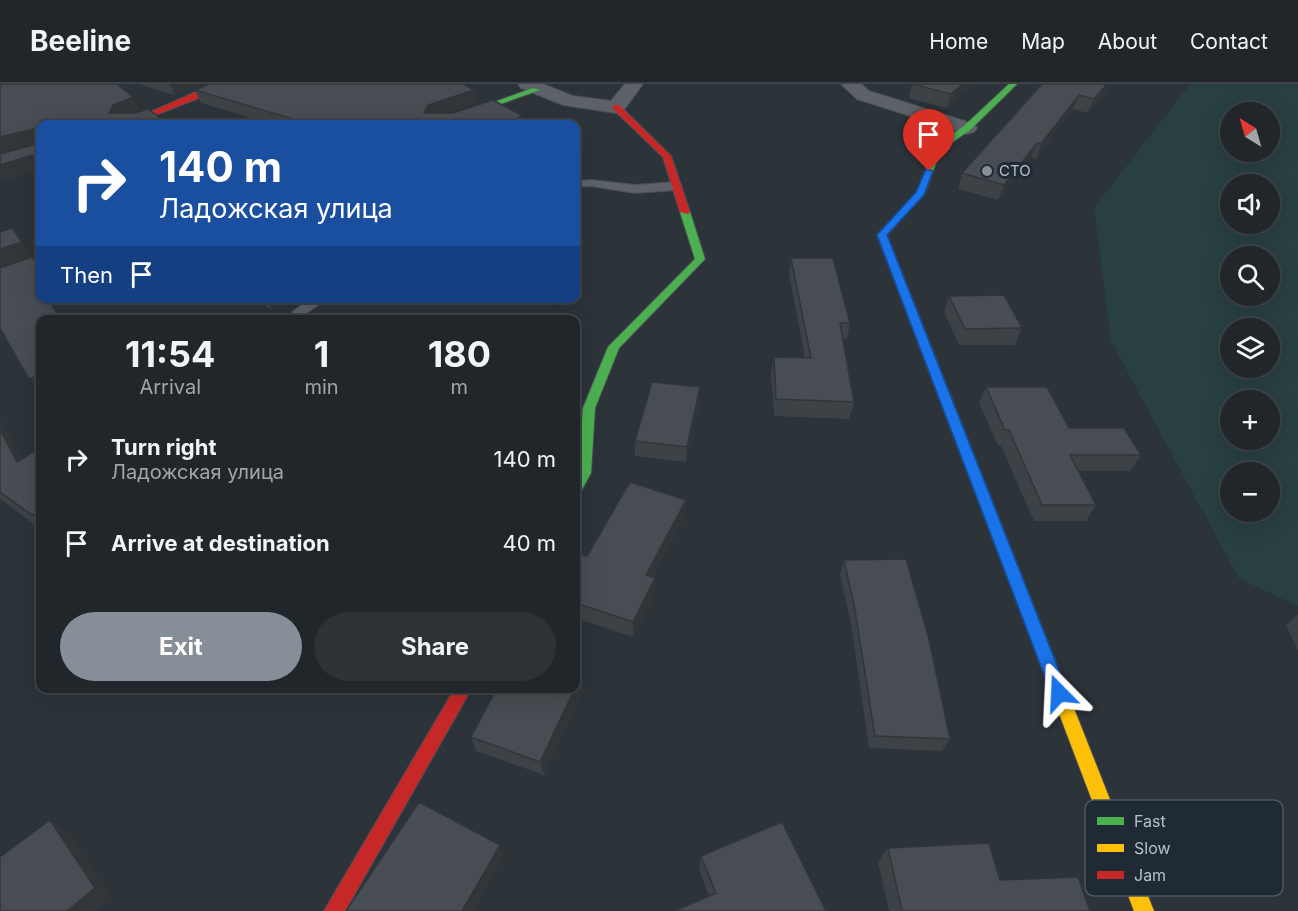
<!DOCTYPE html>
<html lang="en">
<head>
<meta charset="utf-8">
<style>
  body { margin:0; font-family:Inter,sans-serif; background:#2d3237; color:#f1f3f6; height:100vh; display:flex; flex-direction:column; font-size:22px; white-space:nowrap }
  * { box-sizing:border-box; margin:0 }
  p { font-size:20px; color:#a2a5a9 }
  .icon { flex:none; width:33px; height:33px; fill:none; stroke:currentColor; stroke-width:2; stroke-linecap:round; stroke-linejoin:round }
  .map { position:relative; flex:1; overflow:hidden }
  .details { position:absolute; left:36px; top:231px; width:544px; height:378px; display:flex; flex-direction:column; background:#21262b; border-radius:12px; box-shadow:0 6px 24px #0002,0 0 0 2px #3e4347 }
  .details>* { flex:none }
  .banner { position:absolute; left:36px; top:36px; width:544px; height:183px; border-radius:12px; box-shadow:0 6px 24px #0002,0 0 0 2px #3e4347; background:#1a4fa0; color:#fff; overflow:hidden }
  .needle { width:39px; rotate:323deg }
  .buttons { position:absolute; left:1220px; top:18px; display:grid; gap:12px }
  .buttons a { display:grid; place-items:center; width:60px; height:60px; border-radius:50%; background:#21262b; box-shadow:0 6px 24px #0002,0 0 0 2px #3e4347; font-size:30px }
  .pin { position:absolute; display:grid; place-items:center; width:51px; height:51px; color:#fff; margin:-62px -26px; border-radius:50% 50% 50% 0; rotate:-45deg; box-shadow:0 0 6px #0007 }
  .pin .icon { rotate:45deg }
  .me { position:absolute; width:66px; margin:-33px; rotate:339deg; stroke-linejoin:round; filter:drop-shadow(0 0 4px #0008) }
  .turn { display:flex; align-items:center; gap:21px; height:126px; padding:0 24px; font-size:27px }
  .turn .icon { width:78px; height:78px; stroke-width:2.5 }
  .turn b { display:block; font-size:42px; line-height:51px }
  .then { display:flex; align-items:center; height:57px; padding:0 24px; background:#0003; gap:12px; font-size:22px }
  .eta { display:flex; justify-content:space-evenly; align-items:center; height:102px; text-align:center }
  .eta b { font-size:36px; font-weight:700; line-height:42px }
  .cta { display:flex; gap:12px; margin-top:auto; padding:12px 24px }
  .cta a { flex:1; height:69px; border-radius:36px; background:#868f97; color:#fff; font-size:24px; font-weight:700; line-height:69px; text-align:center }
  .cta a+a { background:#2d3237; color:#f1f3f6 }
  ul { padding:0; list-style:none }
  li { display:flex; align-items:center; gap:18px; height:84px; padding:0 24px }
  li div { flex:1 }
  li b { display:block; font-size:22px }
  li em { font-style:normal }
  header { display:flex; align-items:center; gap:36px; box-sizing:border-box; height:84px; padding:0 30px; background:#21262b; border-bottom:2px solid #3e4347 }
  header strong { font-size:28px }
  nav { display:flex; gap:33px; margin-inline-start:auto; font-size:21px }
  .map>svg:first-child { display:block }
</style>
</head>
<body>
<header>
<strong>Beeline</strong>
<nav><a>Home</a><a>Map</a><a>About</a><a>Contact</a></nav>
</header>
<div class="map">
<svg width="1298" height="827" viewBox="0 0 1298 827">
  <rect width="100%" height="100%" fill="#2c3339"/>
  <path fill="#294040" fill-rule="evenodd" d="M 1190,0 L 1298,0 L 1298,522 L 1239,495 L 1111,257 L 1094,124 ZM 1230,28 L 1269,28 L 1269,68 L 1230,68 ZM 1230,100 L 1269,100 L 1269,140 L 1230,140 ZM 1230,172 L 1269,172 L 1269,212 L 1230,212 ZM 1230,244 L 1269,244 L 1269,284 L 1230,284 ZM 1230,316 L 1269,316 L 1269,356 L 1230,356 ZM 1269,388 L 1269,428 L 1230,428 L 1230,388 Z"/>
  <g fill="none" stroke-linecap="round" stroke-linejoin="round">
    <g stroke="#4a4f54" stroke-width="2">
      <path id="lane" d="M 591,96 L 635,101 L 676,98 L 682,102 L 676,106 L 635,109 L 591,102 L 576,103 L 576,97 Z
        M 311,214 L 328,214 L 304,231 L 294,231 L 292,228 Z"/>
    </g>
    <g stroke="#4a4f54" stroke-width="2">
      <path id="street" d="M 518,0 L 543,0 L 573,12 L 611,17 L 625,0 L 643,0 L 623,27 L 616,29 L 563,21 L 521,4 Z
        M 841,0 L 861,0 L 869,7 L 974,40 L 977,44 L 974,48 L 967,50 L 857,15 Z
        M 40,174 L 40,189 L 0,202 L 0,187 Z"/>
    </g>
    <g stroke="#4a4f54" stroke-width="2">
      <path id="fast" d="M 1009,0 L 1017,0 L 970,46 L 941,66 L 925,109 L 887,151 L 998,432 L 996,436 L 986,436 L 984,432 L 877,151 L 917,108 L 934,63 L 964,42 Z
        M 533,4 L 540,6 L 444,40 L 434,40 Z
        M 685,125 L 690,128 L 705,175 L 619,264 L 595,324 L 591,389 L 581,407 L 576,409 L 583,324 L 608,263 L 695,175 L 680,128 Z"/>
    </g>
    <g stroke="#4a4f54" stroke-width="2">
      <path id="slow" d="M 991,427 L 996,428 L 998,432 L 1154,827 L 1134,827 L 984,432 L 986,428 Z"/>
    </g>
    <g stroke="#4a4f54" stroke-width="2">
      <path id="jam" d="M 214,0 L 223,0 L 209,10 L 133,40 L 123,40 Z
        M 613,21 L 619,21 L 671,72 L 690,128 L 688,130 L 680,128 L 663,73 L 613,25 Z
        M 455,604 L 472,604 L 345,827 L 324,827 Z"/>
    </g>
    <use href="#lane" fill="#5c6267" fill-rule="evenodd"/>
    <use href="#street" fill="#5c6267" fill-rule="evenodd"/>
    <use href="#fast" fill="#4caf50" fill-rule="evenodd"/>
    <use href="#slow" fill="#ffc107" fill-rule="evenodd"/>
    <use href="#jam" fill="#c62828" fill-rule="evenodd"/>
  </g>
  <path fill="#3d4247" d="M 0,0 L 139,26 L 131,29 L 168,40 L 40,40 L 40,85 L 0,97 L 0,70 L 33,60 L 0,69 Z
    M 138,0 L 201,0 L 174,11 Z
    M 912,0 L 975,0 L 947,24 L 909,14 Z
    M 1042,0 L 1113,0 L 1088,29 L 1073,25 L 1036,75 L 1031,73 L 998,116 L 958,105 L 962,89 Z
    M 195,6 L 476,19 L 445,29 L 524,40 L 272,40 L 201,19 Z
    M 791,174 L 850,239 L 847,255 L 843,255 L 854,318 L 849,335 L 774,332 L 771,290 L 774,273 L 805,274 L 789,190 Z
    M 949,212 L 1022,244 L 1015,261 L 959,261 L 944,228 Z
    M 250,214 L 292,214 L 272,226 Z
    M 986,303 L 1069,344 L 1141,371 L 1130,387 L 1078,387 L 1096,421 L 1086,437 L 1034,437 L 1001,362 L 998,362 L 979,319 Z
    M 699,319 L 686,378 L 635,372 L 635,357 Z
    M 0,334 L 21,375 L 40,371 L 40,445 L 0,415 Z
    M 685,432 L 653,494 L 655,510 L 633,553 L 576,534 L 576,472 L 587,472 Z
    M 844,476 L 950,655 L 942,667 L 869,664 L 851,540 L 840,491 Z
    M 1298,530 L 1298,567 L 1286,541 Z
    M 581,592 L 583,607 L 544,691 L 476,667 L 471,653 Z
    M 888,764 L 1000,796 L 1090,827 L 889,827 L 878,778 Z
    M 701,772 L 826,827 L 709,812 L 699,786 Z"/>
  <path fill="#323639" d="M 170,0 L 201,0 L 174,11 Z
    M 963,0 L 975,0 L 947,24 L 951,10 Z
    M 1107,0 L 1113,0 L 1088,29 L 1094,15 Z
    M 474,6 L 476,19 L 430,34 L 424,29 L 428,21 Z
    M 1079,11 L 1073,25 L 1036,75 L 1041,60 Z
    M 133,13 L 139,26 L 119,34 L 109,29 L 113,21 Z
    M 523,32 L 524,40 L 501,40 Z
    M 34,45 L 40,58 L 0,69 L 0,53 Z
    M 1037,59 L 1031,73 L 998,116 L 1004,101 Z
    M 32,71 L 40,85 L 0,97 L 0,81 Z
    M 22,158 L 32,174 L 0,185 L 0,165 Z
    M 48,214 L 60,214 L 63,220 L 54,223 L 61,236 Z
    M 267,214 L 292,214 L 272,226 Z
    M 40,291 L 40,311 L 29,295 Z
    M 700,303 L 699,319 L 686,378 L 687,363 Z
    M 0,334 L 34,398 L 17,378 L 0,346 Z
    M 686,416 L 685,432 L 646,507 L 646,491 Z
    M 40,426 L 40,441 L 32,431 Z
    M 655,494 L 655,510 L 633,553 L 633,538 Z
    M 581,592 L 583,607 L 544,691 L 540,678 L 575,604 L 576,604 Z
    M 50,736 L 68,748 L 113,815 L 98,827 L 67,827 Z
    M 500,761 L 504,773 L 474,827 L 462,827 Z"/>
  <path fill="#474d52" stroke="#323639" stroke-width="1.5" d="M 0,0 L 117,0 L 133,13 L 113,21 L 109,29 L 136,29 L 148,25 L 168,40 L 40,40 L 40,80 L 32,71 L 0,81 L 0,70 L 33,61 L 34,45 L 0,53 Z
    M 210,0 L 463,0 L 474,6 L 428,21 L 424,29 L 453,29 L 493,16 L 523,32 L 501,40 L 291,40 L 300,37 L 195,6 Z
    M 912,0 L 963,0 L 951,10 Z
    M 1042,0 L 1107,0 L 1094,15 L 1079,11 L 1041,60 L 1037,59 L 1004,101 L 962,89 Z
    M 12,144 L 22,158 L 0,165 L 0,148 Z
    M 32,173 L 40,186 L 40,214 L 48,214 L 60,236 L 40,236 L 40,291 L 29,295 L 0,244 L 0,184 Z
    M 791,174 L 833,174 L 850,239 L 840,239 L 854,318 L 776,315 L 774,273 L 811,274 Z
    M 1004,211 L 1022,244 L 965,245 L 949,212 Z
    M 652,298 L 700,303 L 687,363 L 635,357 Z
    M 986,303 L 1047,303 L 1069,344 L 1124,344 L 1141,371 L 1070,371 L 1096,421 L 1042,421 L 1009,346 L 1005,346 Z
    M 0,346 L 17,378 L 35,367 L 40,371 L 40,426 L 32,431 L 0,408 Z
    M 630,398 L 686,416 L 646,491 L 655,494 L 633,538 L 576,519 L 576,472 L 577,469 L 587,472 Z
    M 906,475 L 929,555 L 950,655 L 875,652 L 855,526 L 844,476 Z
    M 576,591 L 581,592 L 576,603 Z
    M 497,604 L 575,604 L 540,678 L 471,653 Z
    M 419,718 L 500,761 L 462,827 L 346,827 Z
    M 50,736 L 95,804 L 67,827 L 0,827 L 0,773 Z
    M 782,738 L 826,827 L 675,827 L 716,809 L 701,772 Z
    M 989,759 L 1000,796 L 1078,793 L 1090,827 L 902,827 L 888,764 Z"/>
  <path fill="#1a73e8" stroke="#114b97" stroke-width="1.5" d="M 926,85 L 933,87 L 924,111 L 887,151 L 1068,609 L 1065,614 L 1059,616 L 1054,614 L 1051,609 L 877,151 L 916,108 Z"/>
  <circle fill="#868f97" stroke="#1f2a34" stroke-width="2" cx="987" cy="87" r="6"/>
  <g text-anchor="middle" stroke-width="6" stroke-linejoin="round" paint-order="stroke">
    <g font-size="15" fill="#b6c0ca" stroke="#1f2a34" text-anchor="start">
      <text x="999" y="92">СТО</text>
    </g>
  </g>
  <rect x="1085" y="716" width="198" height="96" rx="9" fill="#1f2a34" stroke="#4c5761" stroke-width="1.5"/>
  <rect x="1097" y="733" width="27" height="8" fill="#4caf50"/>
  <rect x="1097" y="760" width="27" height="8" fill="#ffc107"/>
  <rect x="1097" y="787" width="27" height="8" fill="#c62828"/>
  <g font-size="16" fill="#b6c0ca">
    <text x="1134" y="743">Fast</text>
    <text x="1134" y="770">Slow</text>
    <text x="1134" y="797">Jam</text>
  </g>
</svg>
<div class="buttons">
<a><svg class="needle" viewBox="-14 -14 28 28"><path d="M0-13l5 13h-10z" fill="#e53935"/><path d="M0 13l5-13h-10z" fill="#a2a5a9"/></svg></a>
<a><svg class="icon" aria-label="sound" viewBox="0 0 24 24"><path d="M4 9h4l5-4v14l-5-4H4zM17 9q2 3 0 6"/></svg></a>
<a><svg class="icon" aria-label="search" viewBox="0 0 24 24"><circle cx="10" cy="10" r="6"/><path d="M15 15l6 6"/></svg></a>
<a><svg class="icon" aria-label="layers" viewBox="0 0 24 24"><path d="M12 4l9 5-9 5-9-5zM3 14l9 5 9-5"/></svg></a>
<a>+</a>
<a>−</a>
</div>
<div class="pin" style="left:929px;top:87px;background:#d93025"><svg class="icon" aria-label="arrive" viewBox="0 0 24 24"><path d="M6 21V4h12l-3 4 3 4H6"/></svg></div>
<svg class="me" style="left:1059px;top:609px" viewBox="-20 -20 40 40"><path d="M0-17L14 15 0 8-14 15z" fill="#1a73e8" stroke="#fff" stroke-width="4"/></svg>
<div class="banner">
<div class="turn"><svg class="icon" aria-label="right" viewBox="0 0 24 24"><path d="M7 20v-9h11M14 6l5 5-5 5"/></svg><div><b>140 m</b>Ладожская улица</div></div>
<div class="then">Then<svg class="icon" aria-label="arrive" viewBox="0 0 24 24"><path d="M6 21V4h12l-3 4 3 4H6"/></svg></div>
</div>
<section class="details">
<div class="eta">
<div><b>11:54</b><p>Arrival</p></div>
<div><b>1</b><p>min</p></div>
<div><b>180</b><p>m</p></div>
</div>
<ul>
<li><svg class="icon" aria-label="right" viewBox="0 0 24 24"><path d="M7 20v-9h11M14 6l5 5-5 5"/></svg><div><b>Turn right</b><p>Ладожская улица</p></div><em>140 m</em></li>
<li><svg class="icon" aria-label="arrive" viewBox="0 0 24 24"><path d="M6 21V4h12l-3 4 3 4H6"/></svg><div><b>Arrive at destination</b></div><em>40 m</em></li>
</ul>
<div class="cta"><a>Exit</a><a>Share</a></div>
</section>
</div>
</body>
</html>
